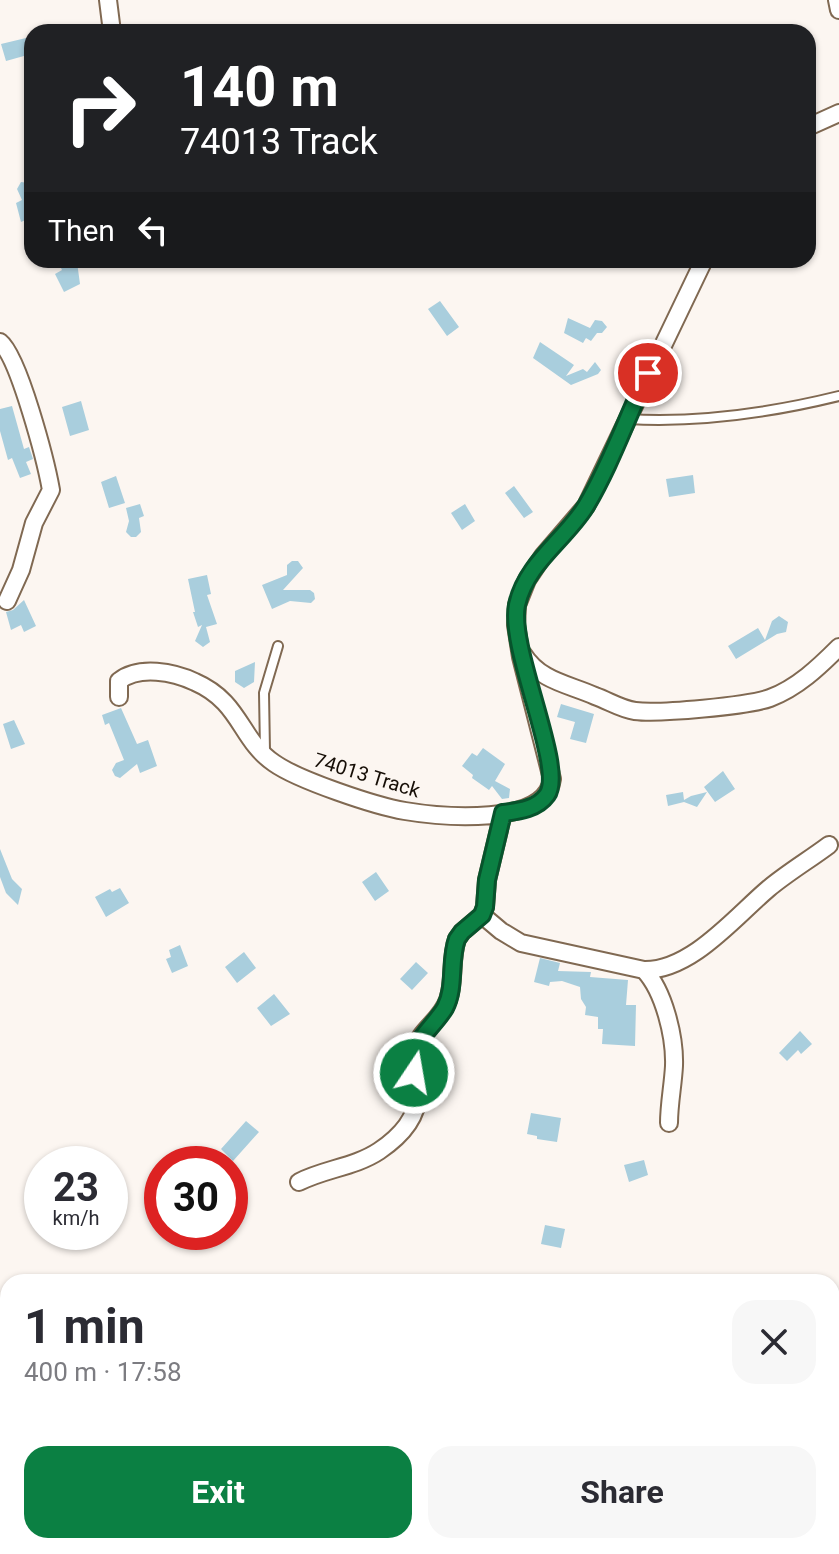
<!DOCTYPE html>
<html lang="en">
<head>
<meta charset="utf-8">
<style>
  body { margin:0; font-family:Roboto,sans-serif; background:#f7f7f7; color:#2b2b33; height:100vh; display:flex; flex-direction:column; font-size:30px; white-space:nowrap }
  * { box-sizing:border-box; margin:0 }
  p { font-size:26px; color:#7c7c81 }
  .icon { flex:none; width:44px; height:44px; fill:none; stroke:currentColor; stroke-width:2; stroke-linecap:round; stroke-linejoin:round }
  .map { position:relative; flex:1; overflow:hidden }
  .side { position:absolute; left:0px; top:1274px; width:840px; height:280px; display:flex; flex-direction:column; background:#fff; border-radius:24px 24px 0 0; box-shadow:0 2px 6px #0004 }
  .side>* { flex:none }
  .hud { position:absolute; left:24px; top:24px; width:792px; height:244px; border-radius:24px; box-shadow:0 2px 6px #0004; background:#202124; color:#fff; overflow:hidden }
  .speed { position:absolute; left:24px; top:1146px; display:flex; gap:16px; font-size:40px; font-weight:700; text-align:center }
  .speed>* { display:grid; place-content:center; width:104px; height:104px; border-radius:50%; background:#fff; box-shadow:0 2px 6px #0004; line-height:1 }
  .speed small { font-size:20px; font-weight:400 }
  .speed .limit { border:12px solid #d22; background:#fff; color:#111 }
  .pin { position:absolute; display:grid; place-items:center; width:68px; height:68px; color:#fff; margin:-34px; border:4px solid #fff; border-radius:50%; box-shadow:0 2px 8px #0007 }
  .me { position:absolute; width:88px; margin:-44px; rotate:12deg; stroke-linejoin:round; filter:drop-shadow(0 0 6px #0008) }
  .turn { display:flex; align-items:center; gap:28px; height:168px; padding:0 24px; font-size:36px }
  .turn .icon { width:104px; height:104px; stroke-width:2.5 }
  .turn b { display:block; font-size:56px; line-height:68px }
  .then { display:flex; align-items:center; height:76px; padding:0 24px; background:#0003; gap:16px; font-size:30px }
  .round { display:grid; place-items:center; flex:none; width:84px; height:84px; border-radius:24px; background:#f7f7f7 }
  .head { display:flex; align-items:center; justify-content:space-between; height:136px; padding:0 24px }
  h1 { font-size:48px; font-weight:700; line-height:60px }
  .action { display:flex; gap:16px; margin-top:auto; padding:16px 24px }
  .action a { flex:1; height:92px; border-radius:24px; background:#0b8043; color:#fff; font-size:32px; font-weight:700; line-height:92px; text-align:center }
  .action a+a { background:#f7f7f7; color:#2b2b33 }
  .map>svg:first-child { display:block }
</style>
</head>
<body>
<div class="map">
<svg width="839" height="1554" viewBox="0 0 839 1554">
  <rect width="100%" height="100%" fill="#fcf6f1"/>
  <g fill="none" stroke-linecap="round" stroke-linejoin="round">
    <path stroke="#c6a789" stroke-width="4" d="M 826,1554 L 839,1546"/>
  </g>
  <path fill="#a9cedd" d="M 26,38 L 31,54 L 6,61 L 1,44 Z
    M 21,182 L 28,183 L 32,190 L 26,199 L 29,197 L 32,204 L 32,217 L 21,222 L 16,203 L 22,200 L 17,189 Z
    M 77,262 L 80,284 L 64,292 L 55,274 L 62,270 L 60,266 Z
    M 440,301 L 459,327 L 447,336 L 428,309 Z
    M 568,318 L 590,328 L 595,320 L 602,321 L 607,327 L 602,333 L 597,333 L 591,341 L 586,338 L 583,343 L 564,333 Z
    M 540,342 L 574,365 L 566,376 L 583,369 L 587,372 L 595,362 L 601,370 L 598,374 L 571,385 L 533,358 Z
    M 81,401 L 89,430 L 70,436 L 62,407 Z
    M 12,406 L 24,449 L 29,447 L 33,459 L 26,462 L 31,474 L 20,478 L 12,458 L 8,460 L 0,431 L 0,409 Z
    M 693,475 L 695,493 L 669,497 L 666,479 Z
    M 116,476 L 125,503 L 109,508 L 101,482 Z
    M 514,486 L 533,512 L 524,518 L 505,493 Z
    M 140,504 L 144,516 L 139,518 L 141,532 L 136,537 L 131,537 L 126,532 L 129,521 L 126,508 Z
    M 465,504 L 475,521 L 462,530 L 451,513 Z
    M 292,561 L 298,561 L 303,568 L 283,590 L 310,590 L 314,593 L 315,599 L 311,603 L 290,601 L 272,609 L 262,585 L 287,575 L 287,565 Z
    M 207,575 L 211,594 L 207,595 L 217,624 L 206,627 L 210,642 L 203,647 L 195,641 L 202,625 L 198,627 L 193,612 L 195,612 L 188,579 Z
    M 24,600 L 36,626 L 24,632 L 21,625 L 11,630 L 6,612 L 13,610 Z
    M 779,616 L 788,622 L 786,632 L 777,634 L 736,659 L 728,646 L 758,628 L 765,640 L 772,621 Z
    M 255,662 L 254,682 L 244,688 L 235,682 L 235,671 Z
    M 561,704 L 594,714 L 586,743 L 570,739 L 575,722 L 557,717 Z
    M 121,708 L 137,744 L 148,740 L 157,766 L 140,773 L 137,764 L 120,778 L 115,776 L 112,770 L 116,763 L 124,760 L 109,723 L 105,725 L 102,715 Z
    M 14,720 L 25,744 L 11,749 L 3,724 Z
    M 483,748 L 505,764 L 495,781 L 510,789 L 509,798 L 502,799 L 492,786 L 489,790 L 472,778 L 473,775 L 462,766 L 472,753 L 477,756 Z
    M 723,771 L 735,789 L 715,802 L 704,787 Z
    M 683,792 L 684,800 L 691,796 L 707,792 L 697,807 L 684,802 L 668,806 L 666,795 Z
    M 0,849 L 12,879 L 22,889 L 18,905 L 6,893 L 0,877 Z
    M 376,872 L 389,891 L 375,901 L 362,882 Z
    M 120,888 L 129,903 L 106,917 L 95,897 L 110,889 L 112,892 Z
    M 180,945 L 188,966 L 172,973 L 166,959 L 171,957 L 169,950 Z
    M 244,952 L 256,968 L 237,983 L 225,967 Z
    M 540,958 L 560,963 L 558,971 L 591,972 L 590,977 L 628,980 L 626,1005 L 636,1005 L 635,1046 L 602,1044 L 603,1029 L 598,1029 L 598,1017 L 585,1015 L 586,1007 L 581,999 L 580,987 L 562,981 L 550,982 L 549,986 L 534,982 Z
    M 416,962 L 428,973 L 412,990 L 400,979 Z
    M 274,994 L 290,1014 L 271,1026 L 257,1008 Z
    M 800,1031 L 812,1044 L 801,1054 L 798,1050 L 787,1061 L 779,1053 Z
    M 531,1113 L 561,1118 L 557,1142 L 537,1139 L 537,1136 L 527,1134 Z
    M 246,1121 L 259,1132 L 233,1161 L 221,1149 Z
    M 644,1160 L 648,1175 L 629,1182 L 624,1165 Z
    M 545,1225 L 565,1229 L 561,1248 L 541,1244 Z"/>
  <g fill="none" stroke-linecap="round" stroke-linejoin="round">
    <g stroke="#806952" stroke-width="12">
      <path id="service" d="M 628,419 C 698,423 770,413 839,396
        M 265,751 L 264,693 L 278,646"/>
    </g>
    <g stroke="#806952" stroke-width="20">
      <path id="minor" d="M 108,0 L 112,32
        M 837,0 L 839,10
        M 808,127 L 839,113
        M 0,342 C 19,357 46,462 51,490 L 34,523 L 21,570 L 7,601
        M 523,654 C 540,681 568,684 595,696 C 609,701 621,709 635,711 C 659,714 748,706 770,698 C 797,688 819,667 839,647
        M 119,697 L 119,681 C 139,665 174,672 195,682 C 241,702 240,740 274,763 C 298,780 375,806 405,811 C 441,817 546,827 552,779 L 521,657 L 516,625 L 517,605 L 527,580 L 543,556 L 586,506 L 704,260
        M 482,915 L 501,931 L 521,943 L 644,970 C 664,991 675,1037 674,1066 C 673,1085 669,1104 669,1123
        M 644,970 C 691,971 735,917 768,889 C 787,873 809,860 829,845
        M 299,1182 C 324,1169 355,1167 379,1151 C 401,1136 422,1114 416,1086 C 414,1074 410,1062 414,1050 C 420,1030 441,1020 448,1000 C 455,981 450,959 457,939 L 462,932 L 482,915 L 485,907 L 487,880 L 503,813
        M 0,1450 L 8,1450
        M 439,1546 L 495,1554"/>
    </g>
    <use href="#service" stroke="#fff" stroke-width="8"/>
    <use href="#minor" stroke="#fff" stroke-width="16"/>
  </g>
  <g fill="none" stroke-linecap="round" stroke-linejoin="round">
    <g stroke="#07532c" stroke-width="20">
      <path id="route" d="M 414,1073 C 407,1043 431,1031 445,1008 C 456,987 449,961 457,939 L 462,932 L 482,915 L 485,907 L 487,880 L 503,813 C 519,811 537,809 547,795 C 566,769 508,649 517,605 C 526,563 565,540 586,506 C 611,464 627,417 648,373"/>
    </g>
    <use href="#route" stroke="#0b8043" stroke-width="14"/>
  </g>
  <g text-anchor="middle" stroke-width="8" stroke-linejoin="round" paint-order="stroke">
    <g font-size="20" fill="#160e06" stroke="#fcf6f1">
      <text transform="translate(367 775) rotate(17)" y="7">74013 Track</text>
    </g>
  </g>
</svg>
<div class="speed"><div>23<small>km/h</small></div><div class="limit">30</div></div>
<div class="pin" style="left:648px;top:373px;background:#d93025"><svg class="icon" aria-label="arrive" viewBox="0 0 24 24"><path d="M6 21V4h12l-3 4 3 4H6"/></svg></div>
<svg class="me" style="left:414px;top:1073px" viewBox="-20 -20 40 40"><circle r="17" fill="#0b8043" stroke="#fff" stroke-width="3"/><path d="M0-11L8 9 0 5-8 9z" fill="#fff"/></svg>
<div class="hud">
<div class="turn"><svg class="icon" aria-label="right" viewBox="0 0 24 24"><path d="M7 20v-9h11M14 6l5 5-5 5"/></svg><div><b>140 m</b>74013 Track</div></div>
<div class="then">Then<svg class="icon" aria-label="left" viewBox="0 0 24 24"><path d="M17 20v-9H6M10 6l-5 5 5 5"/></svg></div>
</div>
<section class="side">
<div class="head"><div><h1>1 min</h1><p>400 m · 17:58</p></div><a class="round"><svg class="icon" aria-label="close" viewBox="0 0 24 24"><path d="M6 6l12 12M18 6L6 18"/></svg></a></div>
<div class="action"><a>Exit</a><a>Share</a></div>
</section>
</div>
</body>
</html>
